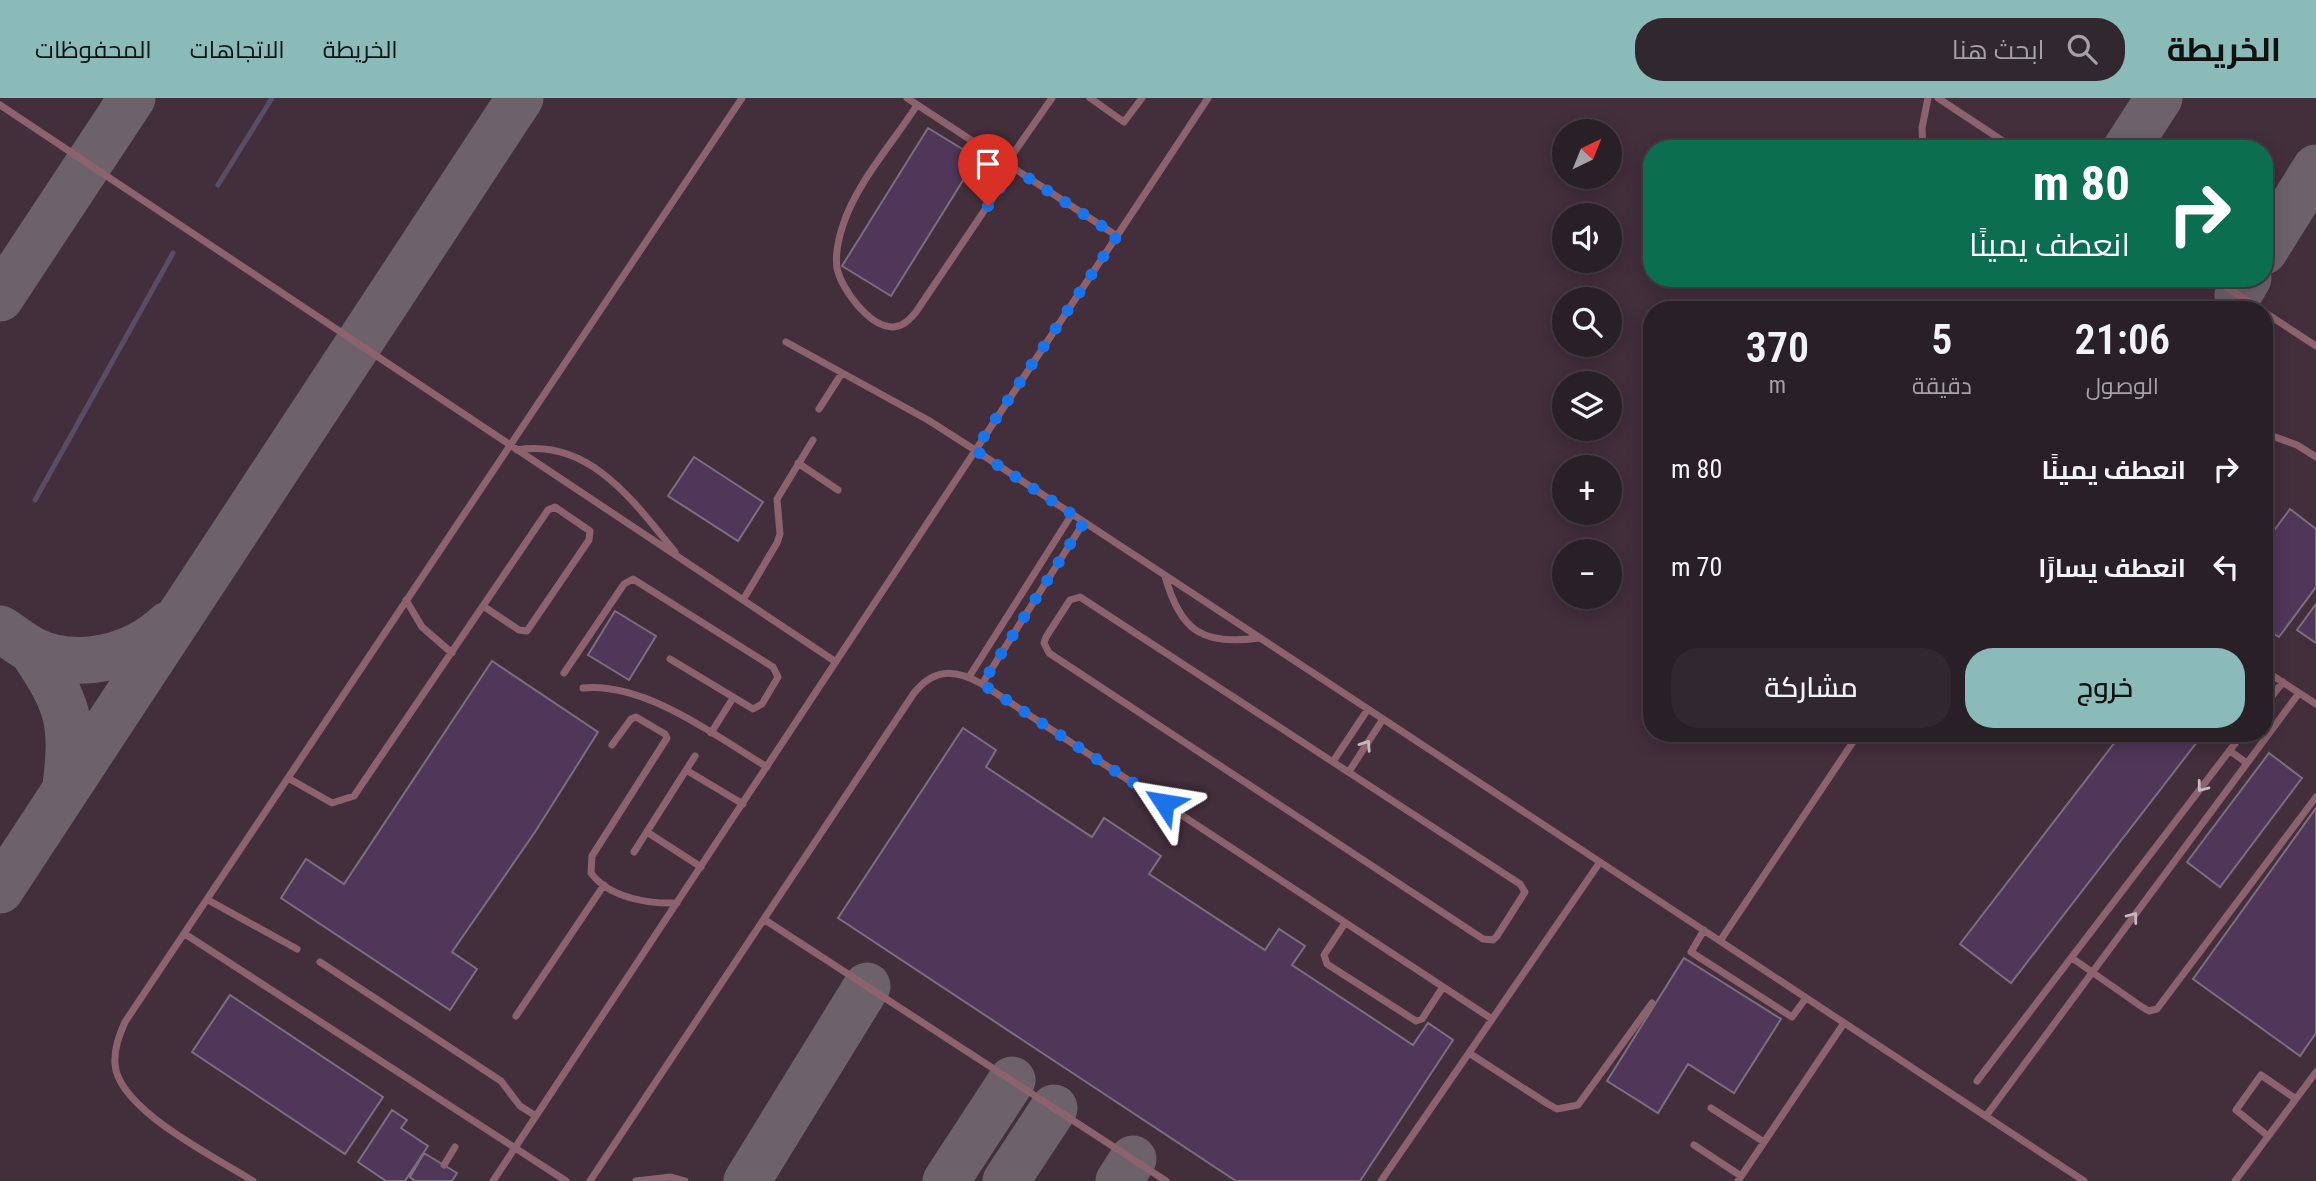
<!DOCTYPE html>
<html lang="ar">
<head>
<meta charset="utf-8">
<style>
  body { margin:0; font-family:"Roboto Condensed",Cairo,sans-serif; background:#31272e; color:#f1f3f6; direction:rtl; height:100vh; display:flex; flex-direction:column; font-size:26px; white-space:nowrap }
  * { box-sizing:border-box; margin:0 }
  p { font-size:23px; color:#a5a2a7 }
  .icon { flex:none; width:38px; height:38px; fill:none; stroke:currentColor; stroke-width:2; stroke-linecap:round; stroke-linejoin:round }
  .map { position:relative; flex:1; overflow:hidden; direction:ltr }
  .side { position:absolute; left:1643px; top:203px; width:630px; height:441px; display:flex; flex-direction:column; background:#291f26; border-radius:28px; box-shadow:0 4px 18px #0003,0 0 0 2px #453d43; direction:rtl }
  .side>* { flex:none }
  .guide { position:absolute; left:1643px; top:42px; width:630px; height:147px; border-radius:28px; box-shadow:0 4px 18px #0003,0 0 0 2px #453d43; direction:rtl; background:#0b6e4f; color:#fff; overflow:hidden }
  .needle { width:46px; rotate:43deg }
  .buttons { position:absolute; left:1552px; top:21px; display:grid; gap:14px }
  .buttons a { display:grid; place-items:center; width:70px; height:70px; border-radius:50%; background:#291f26; box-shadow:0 4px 18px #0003,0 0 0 2px #453d43; font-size:35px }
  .pin { position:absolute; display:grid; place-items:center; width:60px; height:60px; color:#fff; margin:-72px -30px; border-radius:50% 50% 50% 0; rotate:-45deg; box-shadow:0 0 7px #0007 }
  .pin .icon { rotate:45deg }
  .me { position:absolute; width:77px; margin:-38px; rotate:303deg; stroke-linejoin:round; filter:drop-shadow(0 0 5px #0008) }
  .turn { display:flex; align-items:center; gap:24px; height:147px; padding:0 28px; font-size:32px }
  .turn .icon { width:91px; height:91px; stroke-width:2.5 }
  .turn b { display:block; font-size:49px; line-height:60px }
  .eta { display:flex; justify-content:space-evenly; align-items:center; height:119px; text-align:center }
  .eta b { font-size:42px; font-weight:600; line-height:49px }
  .button { display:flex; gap:14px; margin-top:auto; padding:14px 28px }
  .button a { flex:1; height:80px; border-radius:28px; background:#8bbbb9; color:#111; font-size:28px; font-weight:600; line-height:80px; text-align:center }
  .button a+a { background:#31272e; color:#f1f3f6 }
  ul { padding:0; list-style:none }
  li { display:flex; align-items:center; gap:21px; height:98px; padding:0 28px }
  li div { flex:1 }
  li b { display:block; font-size:26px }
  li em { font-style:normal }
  header { display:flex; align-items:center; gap:42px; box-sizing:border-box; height:98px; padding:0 35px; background:#8bbbb9; color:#111 }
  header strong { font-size:33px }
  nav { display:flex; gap:38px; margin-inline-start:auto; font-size:24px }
  .search { width:490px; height:63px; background:#31272e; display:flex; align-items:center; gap:18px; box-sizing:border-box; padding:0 24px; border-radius:28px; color:#a5a2a7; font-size:26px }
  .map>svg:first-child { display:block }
</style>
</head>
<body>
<header>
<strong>الخريطة</strong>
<div class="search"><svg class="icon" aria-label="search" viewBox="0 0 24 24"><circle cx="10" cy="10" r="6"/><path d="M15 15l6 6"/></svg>ابحث هنا</div>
<nav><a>الخريطة</a><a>الاتجاهات</a><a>المحفوظات</a></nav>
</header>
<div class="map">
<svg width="2316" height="1083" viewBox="0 0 2316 1083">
  <rect width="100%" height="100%" fill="#372932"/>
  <path fill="#432e3c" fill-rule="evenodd" d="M 0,0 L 2316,0 L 2316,1083 L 0,1083 ZM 1564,33 L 1610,33 L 1610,79 L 1564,79 ZM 1652,51 L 2264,51 L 2264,180 L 1652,180 ZM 1564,117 L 1610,117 L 1610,163 L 1564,163 ZM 1564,201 L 1610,201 L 1610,247 L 1564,247 ZM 1652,212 L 2264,212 L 2264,635 L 1652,635 ZM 1564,285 L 1610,285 L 1610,331 L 1564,331 ZM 1564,369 L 1610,369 L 1610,415 L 1564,415 ZM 1564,453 L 1610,453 L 1610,499 L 1564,499 Z"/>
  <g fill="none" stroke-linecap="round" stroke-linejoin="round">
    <path stroke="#584d67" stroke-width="5" d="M 218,87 L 272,0
      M 35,402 L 173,155"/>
    <path stroke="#6e626a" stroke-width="47" d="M 2126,51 L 2159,0
      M 2264,153 L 2316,70
      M 2238,197 L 2248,180
      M 0,200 L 132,0
      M 0,531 C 10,537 21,546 32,552 C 77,574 134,559 168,527
      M 32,552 C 68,606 74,623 66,688
      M 0,792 L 520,0
      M 747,1083 L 867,888
      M 946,1083 L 1012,982
      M 1006,1083 L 1054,1010
      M 1119,1083 L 1133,1061"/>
  </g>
  <path fill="#503658" stroke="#7b6f7f" stroke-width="2" d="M 928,30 L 977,60 L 891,198 L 842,168 Z
    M 694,359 L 763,404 L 738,443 L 668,398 Z
    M 2290,411 L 2316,431 L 2316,489 L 2279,539 L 2264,529 L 2264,446 Z
    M 2316,506 L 2316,545 L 2297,532 Z
    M 615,513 L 656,538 L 629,582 L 588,557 Z
    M 492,563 L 598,634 L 535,734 L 452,854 L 477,871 L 450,912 L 281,800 L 306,761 L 344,786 Z
    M 963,630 L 996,652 L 986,669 L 1092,739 L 1104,720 L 1161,758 L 1149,776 L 1265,852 L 1279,831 L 1305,848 L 1292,867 L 1413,947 L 1428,925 L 1453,942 L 1360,1083 L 1236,1083 L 838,820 Z
    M 2122,635 L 2204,635 L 2011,885 L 1960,846 Z
    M 2269,655 L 2302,680 L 2220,789 L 2187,764 Z
    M 2316,710 L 2316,935 L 2300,958 L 2193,881 Z
    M 1684,860 L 1781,921 L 1734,995 L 1688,966 L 1658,1015 L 1607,983 Z
    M 230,897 L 383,999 L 345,1056 L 192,954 Z
    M 392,1012 L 407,1022 L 401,1030 L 428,1048 L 405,1083 L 386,1083 L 358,1064 Z
    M 424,1055 L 457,1075 L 452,1083 L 415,1083 L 410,1079 Z"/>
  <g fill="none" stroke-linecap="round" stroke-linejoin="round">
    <path stroke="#8c626e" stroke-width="7" d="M 907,0 L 1117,138
      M 1090,0 L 1124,24 L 1142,0
      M 1938,0 L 2015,51
      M 0,7 L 836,564
      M 917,7 C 893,45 857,84 843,127 C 839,139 835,156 837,170 C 841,191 870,230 894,229 C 904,228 910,221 916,214 L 1013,70
      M 1923,51 L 1922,30 L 1928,0
      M 1006,66 L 1052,0
      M 2213,180 L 2261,212
      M 2264,214 L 2316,248
      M 786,244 L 928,322 L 975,352 L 2084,1083
      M 819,311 L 842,275
      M 2264,335 L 2297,347 L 2316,359
      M 517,352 C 590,340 634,404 675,454
      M 798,365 L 838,392
      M 1165,478 C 1180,533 1203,548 1259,540
      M 1080,499 L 1520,786 L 1525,794 L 1497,838 L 1493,842 L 1483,841 L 1049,555 L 1044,545 L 1046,539 L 1070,502 Z
      M 406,502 L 422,529 L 452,555
      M 743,502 L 777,445 L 780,436 L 777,401 L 813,342
      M 2264,572 L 2316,606
      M 564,575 L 624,486 L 633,481 L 773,569 L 778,579 L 762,606 L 753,611 L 670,561
      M 969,579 L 1072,416
      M 982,586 L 1084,424
      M 583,590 C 645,584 716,638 767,669
      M 2264,608 L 2283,584
      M 711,635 L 733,600
      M 612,647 L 631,621 L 636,619 L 665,636 L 667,640 L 592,758 L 591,775 C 609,800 649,806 677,805
      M 2230,653 L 2247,665
      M 1334,662 L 1368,611
      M 686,672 L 743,706
      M 1350,672 L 1383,621
      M 288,680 L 332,705 L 354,698 L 548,412 L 555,409 L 590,433 L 589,442 L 527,533 L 519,532 L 483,508
      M 647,734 L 701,769
      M 634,754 L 695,658
      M 208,802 L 297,851
      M 765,822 L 1166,1083
      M 1345,825 L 1324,857 L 1327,866 L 1416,923 L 1422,921 L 1443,889
      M 1704,832 L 1691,854 L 1792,919 L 1806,900
      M 185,836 L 566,1083
      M 1720,843 L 1859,635
      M 2072,860 L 2142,909 L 2149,913 L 2157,911 L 2316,699
      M 320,864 L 501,983 L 520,1008 L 536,1018
      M 516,918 L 604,787
      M 1469,955 L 1548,1006 L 1557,1011 L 1578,1007 L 1652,905
      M 1977,983 L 2243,635
      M 1711,1010 L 1764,1044
      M 1986,1018 L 2299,595
      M 2268,1038 L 2236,1012 L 2261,977 L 2296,1001
      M 1694,1047 L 1741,1078
      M 444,1067 L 455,1049
      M 253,1083 C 216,1059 118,1012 115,966 C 114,950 119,938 125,924 L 742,0
      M 493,1083 L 1208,0
      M 590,1083 L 914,595 C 934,570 955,571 982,586 L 1492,921
      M 636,1083 L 671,1079 L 685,1083
      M 1381,1083 L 1600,764
      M 1738,1083 L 1844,925
      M 2235,1083 L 2316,974"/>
  </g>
  <defs><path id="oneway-chevron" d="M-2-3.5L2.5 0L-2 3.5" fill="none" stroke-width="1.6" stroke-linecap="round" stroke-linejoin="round" transform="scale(1.75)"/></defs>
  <g stroke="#c9b8bf">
    <use href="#oneway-chevron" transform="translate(1366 647) rotate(-57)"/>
    <use href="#oneway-chevron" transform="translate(2202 689) rotate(127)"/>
    <use href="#oneway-chevron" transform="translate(2133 819) rotate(-53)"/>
  </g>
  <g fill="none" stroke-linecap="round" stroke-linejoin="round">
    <path stroke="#1a73e8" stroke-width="12" stroke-dasharray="0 21.6" d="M 988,108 L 1013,70 L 1117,138 L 975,352 L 1084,424 L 982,586 L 1164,705"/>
  </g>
</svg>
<div class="buttons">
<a><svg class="needle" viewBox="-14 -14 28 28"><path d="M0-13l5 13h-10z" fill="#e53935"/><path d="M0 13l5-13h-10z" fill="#a5a2a7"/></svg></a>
<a><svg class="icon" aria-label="sound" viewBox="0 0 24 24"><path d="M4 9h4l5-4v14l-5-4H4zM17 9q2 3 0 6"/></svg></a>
<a><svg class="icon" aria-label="search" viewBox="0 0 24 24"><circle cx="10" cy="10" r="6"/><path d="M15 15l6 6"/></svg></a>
<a><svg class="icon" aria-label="layers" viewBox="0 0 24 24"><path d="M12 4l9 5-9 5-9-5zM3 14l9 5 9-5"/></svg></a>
<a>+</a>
<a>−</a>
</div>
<div class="pin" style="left:988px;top:108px;background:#d93025"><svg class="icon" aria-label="arrive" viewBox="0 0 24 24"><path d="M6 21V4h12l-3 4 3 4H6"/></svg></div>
<svg class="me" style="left:1164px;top:705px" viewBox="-20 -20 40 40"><path d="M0-17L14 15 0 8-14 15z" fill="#1a73e8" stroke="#fff" stroke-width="4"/></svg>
<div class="guide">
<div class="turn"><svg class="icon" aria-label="right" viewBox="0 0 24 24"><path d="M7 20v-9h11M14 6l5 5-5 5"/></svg><div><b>80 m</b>انعطف يمينًا</div></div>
</div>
<section class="side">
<div class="eta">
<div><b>21:06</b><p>الوصول</p></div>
<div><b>5</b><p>دقيقة</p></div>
<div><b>370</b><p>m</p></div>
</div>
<ul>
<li><svg class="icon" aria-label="right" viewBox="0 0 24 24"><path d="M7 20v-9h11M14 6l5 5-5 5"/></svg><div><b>انعطف يمينًا</b></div><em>80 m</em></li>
<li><svg class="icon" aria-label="left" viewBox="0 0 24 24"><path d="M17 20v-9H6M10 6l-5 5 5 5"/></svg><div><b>انعطف يسارًا</b></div><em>70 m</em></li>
</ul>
<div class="button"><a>خروج</a><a>مشاركة</a></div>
</section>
</div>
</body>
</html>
